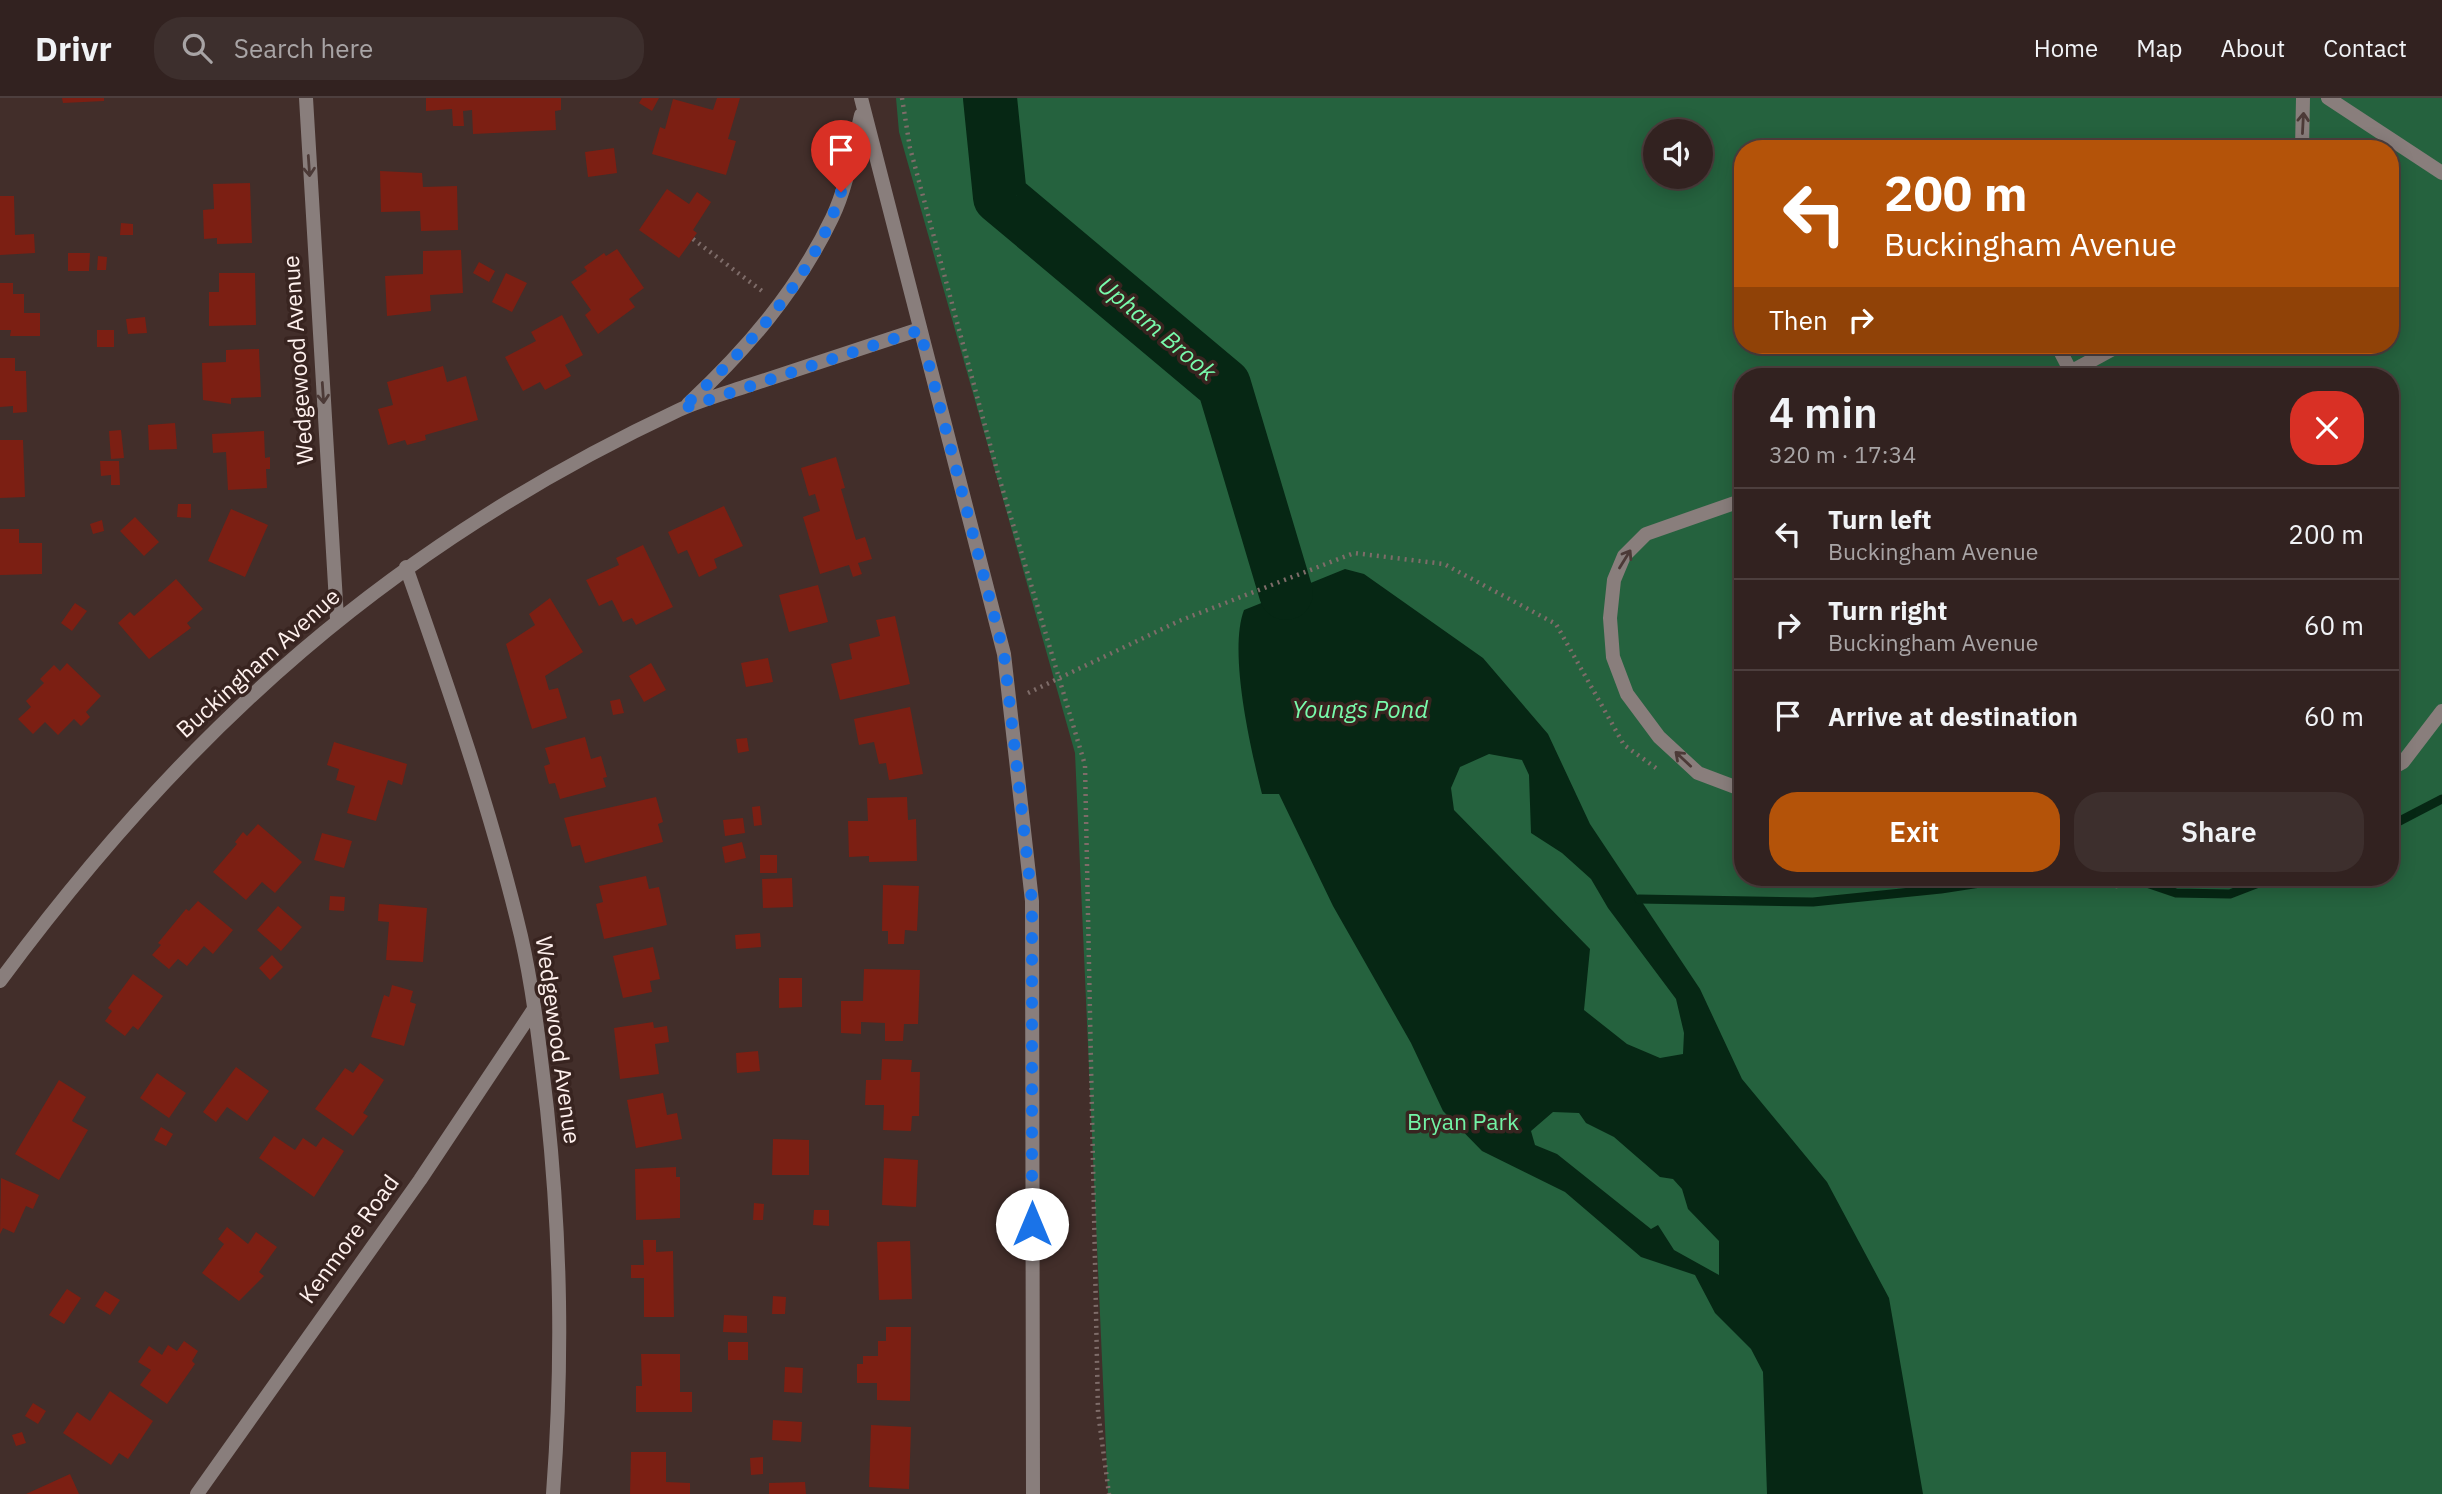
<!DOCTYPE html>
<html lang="en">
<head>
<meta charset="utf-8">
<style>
  body { margin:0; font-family:"IBM Plex Sans",sans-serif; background:#3d2f2d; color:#f1f3f6; height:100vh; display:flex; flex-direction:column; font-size:26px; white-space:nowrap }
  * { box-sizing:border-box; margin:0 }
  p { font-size:23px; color:#a8a4a5 }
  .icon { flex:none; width:38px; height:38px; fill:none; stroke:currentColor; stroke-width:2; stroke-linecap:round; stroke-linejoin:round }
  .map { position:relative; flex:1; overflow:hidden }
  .sheet { position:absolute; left:1734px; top:270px; width:665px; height:518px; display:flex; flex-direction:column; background:#322220; border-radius:28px; box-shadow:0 4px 18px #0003,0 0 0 2px #4d3f3e }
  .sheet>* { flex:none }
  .top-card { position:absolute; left:1734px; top:42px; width:665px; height:214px; border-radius:28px; box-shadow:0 4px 18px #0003,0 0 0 2px #4d3f3e; background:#b45309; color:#fff; overflow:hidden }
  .buttons { position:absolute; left:1643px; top:21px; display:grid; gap:14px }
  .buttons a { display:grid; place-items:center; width:70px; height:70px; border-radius:50%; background:#322220; box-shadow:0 4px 18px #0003,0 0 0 2px #4d3f3e; font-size:35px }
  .pin { position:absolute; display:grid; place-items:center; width:60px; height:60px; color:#fff; margin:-72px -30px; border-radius:50% 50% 50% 0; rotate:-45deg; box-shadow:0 0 7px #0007 }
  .pin .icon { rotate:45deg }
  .me { position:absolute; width:77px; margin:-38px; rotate:0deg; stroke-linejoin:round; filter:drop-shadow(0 0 5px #0008) }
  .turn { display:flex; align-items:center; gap:24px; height:147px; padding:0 35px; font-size:32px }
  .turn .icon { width:91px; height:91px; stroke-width:2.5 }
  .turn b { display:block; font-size:49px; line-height:60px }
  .then { display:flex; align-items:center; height:66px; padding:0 35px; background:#0003; gap:14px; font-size:26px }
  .round { display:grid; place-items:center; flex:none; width:74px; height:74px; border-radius:28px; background:#3d2f2d }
  .summary { display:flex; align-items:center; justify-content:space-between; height:119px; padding:0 35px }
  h1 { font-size:42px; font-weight:600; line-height:52px }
  .cta { display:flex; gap:14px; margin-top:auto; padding:14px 35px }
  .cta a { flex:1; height:80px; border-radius:28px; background:#b45309; color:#fff; font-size:28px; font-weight:600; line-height:80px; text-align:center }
  .cta a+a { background:#3d2f2d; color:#f1f3f6 }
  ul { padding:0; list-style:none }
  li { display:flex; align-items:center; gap:21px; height:91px; padding:0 35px; border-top:2px solid #4d3f3e }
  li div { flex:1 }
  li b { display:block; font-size:26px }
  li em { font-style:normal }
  header { display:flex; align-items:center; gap:42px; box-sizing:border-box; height:98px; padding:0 35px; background:#322220; border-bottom:2px solid #4d3f3e }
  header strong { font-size:33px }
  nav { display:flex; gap:38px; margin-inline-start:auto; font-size:24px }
  .search { width:490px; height:63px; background:#3d2f2d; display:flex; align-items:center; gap:18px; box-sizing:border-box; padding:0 24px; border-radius:28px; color:#a8a4a5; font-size:26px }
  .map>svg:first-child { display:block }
</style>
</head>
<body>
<header>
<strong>Drivr</strong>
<div class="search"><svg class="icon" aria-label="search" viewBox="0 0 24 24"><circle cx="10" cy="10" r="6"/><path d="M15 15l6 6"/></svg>Search here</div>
<nav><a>Home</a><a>Map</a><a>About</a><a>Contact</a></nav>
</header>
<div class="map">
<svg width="2442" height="1396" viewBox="0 0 2442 1396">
  <rect width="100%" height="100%" fill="#422e2a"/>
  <path fill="#25623e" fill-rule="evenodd" d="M 896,0 L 2442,0 L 2442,1396 L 1108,1396 L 1075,655 L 899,34 ZM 1656,33 L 1701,33 L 1701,79 L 1656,79 ZM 1743,51 L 2390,51 L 2390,247 L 1743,247 ZM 1743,278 L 2390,278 L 2390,779 L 1743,779 Z"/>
  <path fill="#062714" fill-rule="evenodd" d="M 1345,471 L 1364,476 L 1483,560 L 1548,636 L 1590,726 L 1700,891 L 1742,981 L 1827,1084 L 1889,1200 L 1923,1396 L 1767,1396 L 1763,1274 L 1751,1251 L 1715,1215 L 1695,1177 L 1641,1159 L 1565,1094 L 1482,1053 L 1443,1013 L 1411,945 L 1333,808 L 1279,696 L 1262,696 C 1251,652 1228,554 1244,512 ZM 1489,656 L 1522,662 L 1529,677 L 1531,735 L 1562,755 L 1591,781 L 1608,810 L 1676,901 L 1684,935 L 1683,956 L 1660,960 L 1627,946 L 1584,912 L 1590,851 L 1454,712 L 1451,690 L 1460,669 ZM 1553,1014 L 1579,1015 L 1586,1025 L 1614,1039 L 1660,1079 L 1673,1081 L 1682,1091 L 1688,1111 L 1719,1143 L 1719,1177 L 1674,1152 L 1658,1127 L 1651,1131 L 1557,1056 L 1535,1047 L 1531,1033 Z"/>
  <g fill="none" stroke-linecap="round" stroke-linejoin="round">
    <path stroke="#062714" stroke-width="9" d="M 2390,728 L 2442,701
      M 2129,779 L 2176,795 L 2230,796 L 2274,779
      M 1639,801 L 1813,804 L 1941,791 L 2019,779"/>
    <path stroke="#062714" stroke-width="54" d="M 990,0 L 1000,99 L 1224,287 L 1286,495"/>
  </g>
  <path fill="#7c1f13" d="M 62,0 L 104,0 L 104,3 L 63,5 Z
    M 426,0 L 561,0 L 561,12 L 555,13 L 556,32 L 473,36 L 472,12 L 463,13 L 464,28 L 453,28 L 452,11 L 426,13 Z
    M 642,0 L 659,0 L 652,13 L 639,5 Z
    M 717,0 L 740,0 L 728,41 L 736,43 L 726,77 L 652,56 L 660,29 L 665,31 L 673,1 L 713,12 Z
    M 614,50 L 617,75 L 588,79 L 585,54 Z
    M 380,73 L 422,75 L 423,89 L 457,88 L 458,132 L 421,133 L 420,113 L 381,114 Z
    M 250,85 L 252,145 L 217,146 L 217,140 L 204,141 L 203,112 L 214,111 L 213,86 Z
    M 667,91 L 689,106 L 697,94 L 711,104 L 693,132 L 697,135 L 679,160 L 639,132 Z
    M 0,98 L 14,98 L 15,137 L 34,136 L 35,155 L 0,157 Z
    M 121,125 L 133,126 L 133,137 L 120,137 Z
    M 617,151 L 644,190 L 629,201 L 635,209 L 598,236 L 585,217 L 591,212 L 571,184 L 587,173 L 584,169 L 604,155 L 606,158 Z
    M 461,152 L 463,195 L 430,197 L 431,213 L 387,218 L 385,178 L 423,176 L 423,153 Z
    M 68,155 L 90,155 L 89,173 L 68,173 Z
    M 98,158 L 107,159 L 106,172 L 97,172 Z
    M 479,164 L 495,173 L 489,184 L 473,175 Z
    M 219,175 L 255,175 L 256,227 L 209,228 L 209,194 L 219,194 Z
    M 506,175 L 527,185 L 512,214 L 492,204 Z
    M 0,185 L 13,185 L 13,196 L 24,196 L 24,215 L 40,215 L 40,238 L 10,238 L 11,232 L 0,232 Z
    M 562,217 L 583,257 L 565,267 L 571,278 L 545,292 L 540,284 L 523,293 L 505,259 L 536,243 L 531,234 Z
    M 145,219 L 147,235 L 128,236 L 126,221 Z
    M 97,232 L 114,232 L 114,249 L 97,249 Z
    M 259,251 L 261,299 L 231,300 L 231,306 L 203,302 L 202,265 L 226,264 L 226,252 Z
    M 0,260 L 15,260 L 15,273 L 26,273 L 27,314 L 13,315 L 13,308 L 0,309 Z
    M 443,268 L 447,284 L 466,278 L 478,322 L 425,337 L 426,342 L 407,347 L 405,342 L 388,347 L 378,311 L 393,307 L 387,284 Z
    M 175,325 L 177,351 L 149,352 L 148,327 Z
    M 121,332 L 124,360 L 111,361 L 109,333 Z
    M 264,333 L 265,360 L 270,359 L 270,371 L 266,371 L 267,390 L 228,392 L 226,354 L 213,355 L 212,336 Z
    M 0,342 L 23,342 L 25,399 L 0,400 Z
    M 836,359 L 845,390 L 841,391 L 856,442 L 865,439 L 872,461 L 858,465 L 862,476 L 853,479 L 849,467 L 820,476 L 803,419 L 820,413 L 815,396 L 809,398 L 801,370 Z
    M 100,363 L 119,363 L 120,387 L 111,387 L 111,377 L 101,378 Z
    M 178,406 L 191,406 L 191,420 L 177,419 Z
    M 724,408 L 743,448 L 714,461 L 717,470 L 699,479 L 687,452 L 678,456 L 668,434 Z
    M 231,411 L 268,427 L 245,479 L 208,463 Z
    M 135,419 L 159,444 L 144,458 L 120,433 Z
    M 102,422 L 104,433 L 93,436 L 90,426 Z
    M 0,431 L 19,431 L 19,445 L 42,445 L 42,476 L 0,477 Z
    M 643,447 L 673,509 L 636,527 L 632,520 L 623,524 L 612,502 L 599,508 L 586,482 L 619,467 L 616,460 Z
    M 176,481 L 203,511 L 187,525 L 191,530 L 149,561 L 118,525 L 130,514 L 134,518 Z
    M 818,487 L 828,524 L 789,534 L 779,497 Z
    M 550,500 L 583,554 L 545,578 L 549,592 L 558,590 L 567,620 L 532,631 L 506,546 L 535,527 L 529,516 Z
    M 75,505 L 87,513 L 72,533 L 61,525 Z
    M 895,518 L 910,586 L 840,602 L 831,566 L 852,561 L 849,546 L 880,538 L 876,522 Z
    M 768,560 L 773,584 L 746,589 L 741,565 Z
    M 67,565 L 101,598 L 86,614 L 90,619 L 81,628 L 74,621 L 58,637 L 45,624 L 33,636 L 18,621 L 31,609 L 26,603 L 44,585 L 40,581 L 54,567 L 60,573 Z
    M 651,565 L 666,592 L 644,604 L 629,578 Z
    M 620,601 L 624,615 L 613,617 L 610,603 Z
    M 910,609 L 923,676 L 889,682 L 886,665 L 879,666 L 874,644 L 859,647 L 854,621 Z
    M 585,639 L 591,661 L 601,658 L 607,679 L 603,680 L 606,689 L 560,701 L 555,685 L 549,686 L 544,668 L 550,666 L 545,650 Z
    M 747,640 L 749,653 L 738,655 L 736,641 Z
    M 334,644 L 407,666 L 402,687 L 388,682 L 376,723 L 347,715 L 355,688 L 336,682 L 339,671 L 327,667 Z
    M 656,699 L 663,724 L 658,726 L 663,744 L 585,765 L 580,747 L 572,749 L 564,720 Z
    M 907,699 L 908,722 L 916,721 L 917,763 L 869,764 L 869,758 L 849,759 L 848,723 L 868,723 L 867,700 Z
    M 760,708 L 762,727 L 754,728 L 752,709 Z
    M 743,720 L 745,735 L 725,738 L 723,722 Z
    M 258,726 L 302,764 L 275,795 L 262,784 L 246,802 L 213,774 L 237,746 L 235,744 L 243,734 L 247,738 Z
    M 322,735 L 352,743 L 344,770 L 314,762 Z
    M 742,744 L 746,760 L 725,765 L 722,749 Z
    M 760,757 L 777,757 L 777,775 L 760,775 Z
    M 646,778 L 649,791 L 659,789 L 667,827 L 604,841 L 596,806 L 603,804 L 599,788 Z
    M 792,780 L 793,809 L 763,810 L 762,781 Z
    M 883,787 L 919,788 L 917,833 L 905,832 L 904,846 L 888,846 L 888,833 L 882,833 Z
    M 330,798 L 345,799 L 344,813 L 329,812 Z
    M 198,803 L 233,832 L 213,856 L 204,848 L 187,868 L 178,861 L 169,871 L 152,857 L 161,847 L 158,845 L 186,811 L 189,813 Z
    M 379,806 L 427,810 L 423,864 L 386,862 L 389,824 L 378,823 Z
    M 278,808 L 302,829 L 281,853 L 257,832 Z
    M 760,835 L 761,849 L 736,851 L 735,837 Z
    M 653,849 L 660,881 L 650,883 L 652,894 L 623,900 L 613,858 Z
    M 272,857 L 283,869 L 270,882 L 259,870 Z
    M 864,871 L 920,872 L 918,926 L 904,926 L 903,943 L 885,943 L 885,925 L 861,924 L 861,936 L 841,935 L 841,903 L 863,903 Z
    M 133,876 L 163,898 L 138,932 L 133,928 L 125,938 L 105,923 L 112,913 L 108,910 Z
    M 779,880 L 802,880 L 802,909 L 779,910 Z
    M 392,887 L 413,893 L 410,904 L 416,906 L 404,948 L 371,939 L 384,897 L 389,899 Z
    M 653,924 L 654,930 L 667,928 L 669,944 L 655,946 L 659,976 L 620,981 L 614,930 Z
    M 758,953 L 760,973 L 737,975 L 736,955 Z
    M 882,961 L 912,962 L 911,974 L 920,974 L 919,1018 L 912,1018 L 911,1033 L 883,1032 L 884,1007 L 865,1007 L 866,982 L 881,982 Z
    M 360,965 L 384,982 L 363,1015 L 368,1018 L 353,1038 L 315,1011 L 345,970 L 353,975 Z
    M 236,969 L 269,993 L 247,1023 L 227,1009 L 216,1024 L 203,1014 Z
    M 157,975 L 186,995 L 169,1020 L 140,1000 Z
    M 59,982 L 86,999 L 72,1023 L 88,1032 L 59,1082 L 15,1056 Z
    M 663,995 L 667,1017 L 677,1015 L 682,1041 L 636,1050 L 627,1002 Z
    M 161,1029 L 173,1036 L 166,1048 L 154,1042 Z
    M 274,1038 L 295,1052 L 303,1040 L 316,1049 L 323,1039 L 344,1053 L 314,1099 L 259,1060 Z
    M 773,1041 L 809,1042 L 809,1077 L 772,1077 Z
    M 884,1060 L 918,1062 L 916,1109 L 882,1107 Z
    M 676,1069 L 676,1079 L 680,1079 L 680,1120 L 636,1122 L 635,1071 Z
    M 1,1080 L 39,1097 L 33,1111 L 26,1108 L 14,1135 L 3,1130 L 0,1136 Z
    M 754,1105 L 764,1106 L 763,1122 L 753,1122 Z
    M 814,1112 L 829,1112 L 829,1128 L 813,1127 Z
    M 227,1129 L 248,1146 L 256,1134 L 277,1149 L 259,1174 L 264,1178 L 239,1203 L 202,1175 L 224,1146 L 218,1141 Z
    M 643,1142 L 656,1142 L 656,1154 L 673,1153 L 674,1219 L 644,1219 L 644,1180 L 631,1180 L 631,1167 L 644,1167 Z
    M 910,1143 L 912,1201 L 879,1202 L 877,1144 Z
    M 67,1191 L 81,1200 L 64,1226 L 49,1217 Z
    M 105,1193 L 120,1202 L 110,1217 L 95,1208 Z
    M 773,1198 L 786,1199 L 785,1216 L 772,1216 Z
    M 724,1217 L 747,1218 L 747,1235 L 723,1234 Z
    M 886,1229 L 911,1229 L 910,1303 L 877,1302 L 877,1285 L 857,1285 L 857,1266 L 863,1266 L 863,1258 L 878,1258 L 878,1243 L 886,1243 Z
    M 184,1243 L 198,1253 L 192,1263 L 195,1266 L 167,1306 L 140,1287 L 151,1272 L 138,1264 L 149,1248 L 162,1257 L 168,1247 L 177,1253 Z
    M 728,1244 L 748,1244 L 748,1262 L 728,1262 Z
    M 641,1256 L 680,1256 L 680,1294 L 692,1294 L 692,1314 L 636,1314 L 636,1288 L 642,1288 Z
    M 785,1269 L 803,1270 L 802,1295 L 784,1294 Z
    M 110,1293 L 153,1323 L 128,1361 L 119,1355 L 111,1367 L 63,1335 L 77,1314 L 90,1323 Z
    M 33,1305 L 46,1313 L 38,1326 L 25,1318 Z
    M 773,1322 L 802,1324 L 801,1344 L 772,1342 Z
    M 871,1327 L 911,1329 L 909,1391 L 869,1389 Z
    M 22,1334 L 26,1345 L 16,1348 L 12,1337 Z
    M 631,1354 L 666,1354 L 666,1384 L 690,1385 L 690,1396 L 630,1396 Z
    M 763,1359 L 763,1376 L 751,1377 L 750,1360 Z
    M 70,1376 L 79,1396 L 26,1396 Z
    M 805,1384 L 806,1396 L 769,1396 L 769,1385 Z"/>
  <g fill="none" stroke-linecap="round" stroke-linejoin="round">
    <path stroke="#7e6c69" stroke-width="4.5" stroke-dasharray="2 5" stroke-linecap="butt" d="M 902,0 L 910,50 L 998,376 L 1085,667 L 1098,1314 L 1109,1396
      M 693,141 L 762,193
      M 1028,595 L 1179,523 L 1354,455 L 1444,466 L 1556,526 L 1624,647 L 1656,670
      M 2115,790 L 2118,779"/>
    <path stroke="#897e7c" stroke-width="14" d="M 2328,0 L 2442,75
      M 2302,51 L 2303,0
      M 2057,247 L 2071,274
      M 2063,278 L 2120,247
      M 1743,402 L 1646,436 L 1624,458 L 1614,482 L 1610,520 L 1613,559 L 1627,596 L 1659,639 L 1698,675 L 1743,692
      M 2390,671 L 2403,664 L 2442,613"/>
    <path stroke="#897e7c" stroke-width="14" d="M 306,0 L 337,521
      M 861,0 L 1004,556 L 1032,803 L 1033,1396
      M 688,306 C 746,252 797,193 832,120 C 847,89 853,51 861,17
      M 406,469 C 449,591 491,712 521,838 C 534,895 540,953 547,1011 C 561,1143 563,1263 553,1396
      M 0,883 C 188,629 391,447 679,312 C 701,302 726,295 750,287 C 806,268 863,250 920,231
      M 197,1396 L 420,1082 L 534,911"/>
  </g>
  <defs><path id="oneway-shaft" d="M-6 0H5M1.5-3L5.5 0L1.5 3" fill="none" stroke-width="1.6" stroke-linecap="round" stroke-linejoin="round" transform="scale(1.75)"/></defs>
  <g stroke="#4c3a37">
    <use href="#oneway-shaft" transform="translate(2303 25) rotate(-87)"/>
    <use href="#oneway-shaft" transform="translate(309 68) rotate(86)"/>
    <use href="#oneway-shaft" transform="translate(323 295) rotate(86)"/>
    <use href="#oneway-shaft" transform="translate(1625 461) rotate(-58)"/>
    <use href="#oneway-shaft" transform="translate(1683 661) rotate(-137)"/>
  </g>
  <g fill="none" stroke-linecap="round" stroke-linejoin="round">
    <path stroke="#1a73e8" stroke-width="12" stroke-dasharray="0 21.6" d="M 841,94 C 814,180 747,251 681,311 L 920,232 L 1004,556 L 1032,803 L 1032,1126"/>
  </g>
  <g text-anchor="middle" stroke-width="7" stroke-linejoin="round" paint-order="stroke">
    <g font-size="23" fill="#fff1ee" stroke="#382420">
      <text transform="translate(298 262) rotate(-94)" y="8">Wedgewood Avenue</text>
      <text transform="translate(258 565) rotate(-42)" y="8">Buckingham Avenue</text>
      <text transform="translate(558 942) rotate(82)" y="8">Wedgewood Avenue</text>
      <text transform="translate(349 1141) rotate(-54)" y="8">Kenmore Road</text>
    </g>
    <g font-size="23" fill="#72f3a5" stroke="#382420">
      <text x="1463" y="1032">Bryan Park</text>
    </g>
    <g font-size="24" font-style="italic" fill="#78faab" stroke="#382420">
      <text transform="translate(1157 231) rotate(40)" y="8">Upham Brook</text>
      <text x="1360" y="620">Youngs Pond</text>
    </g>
  </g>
</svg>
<div class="buttons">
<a><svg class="icon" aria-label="sound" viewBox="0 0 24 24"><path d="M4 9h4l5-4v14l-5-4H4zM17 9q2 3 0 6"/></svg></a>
</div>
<div class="pin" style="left:841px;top:94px;background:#d93025"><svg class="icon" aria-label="arrive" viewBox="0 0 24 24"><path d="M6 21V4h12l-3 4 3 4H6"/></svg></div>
<svg class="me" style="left:1032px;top:1126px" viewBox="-20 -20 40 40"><circle r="19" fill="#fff"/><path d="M0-13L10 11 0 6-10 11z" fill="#1a73e8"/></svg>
<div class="top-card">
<div class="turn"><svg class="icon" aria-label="left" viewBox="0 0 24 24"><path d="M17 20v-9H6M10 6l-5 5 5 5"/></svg><div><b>200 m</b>Buckingham Avenue</div></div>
<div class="then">Then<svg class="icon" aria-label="right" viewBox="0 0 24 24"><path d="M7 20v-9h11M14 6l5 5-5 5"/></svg></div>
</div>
<section class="sheet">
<div class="summary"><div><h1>4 min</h1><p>320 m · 17:34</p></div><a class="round" style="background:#d93025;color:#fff"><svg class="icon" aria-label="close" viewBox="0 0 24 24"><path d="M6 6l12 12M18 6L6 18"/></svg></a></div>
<ul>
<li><svg class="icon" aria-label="left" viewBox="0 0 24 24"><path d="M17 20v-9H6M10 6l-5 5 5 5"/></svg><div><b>Turn left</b><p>Buckingham Avenue</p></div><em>200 m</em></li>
<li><svg class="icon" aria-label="right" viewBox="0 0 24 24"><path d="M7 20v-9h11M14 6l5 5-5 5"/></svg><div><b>Turn right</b><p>Buckingham Avenue</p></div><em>60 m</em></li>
<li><svg class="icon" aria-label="arrive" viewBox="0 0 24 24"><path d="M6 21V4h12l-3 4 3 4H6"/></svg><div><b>Arrive at destination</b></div><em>60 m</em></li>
</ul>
<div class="cta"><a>Exit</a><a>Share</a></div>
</section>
</div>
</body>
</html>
